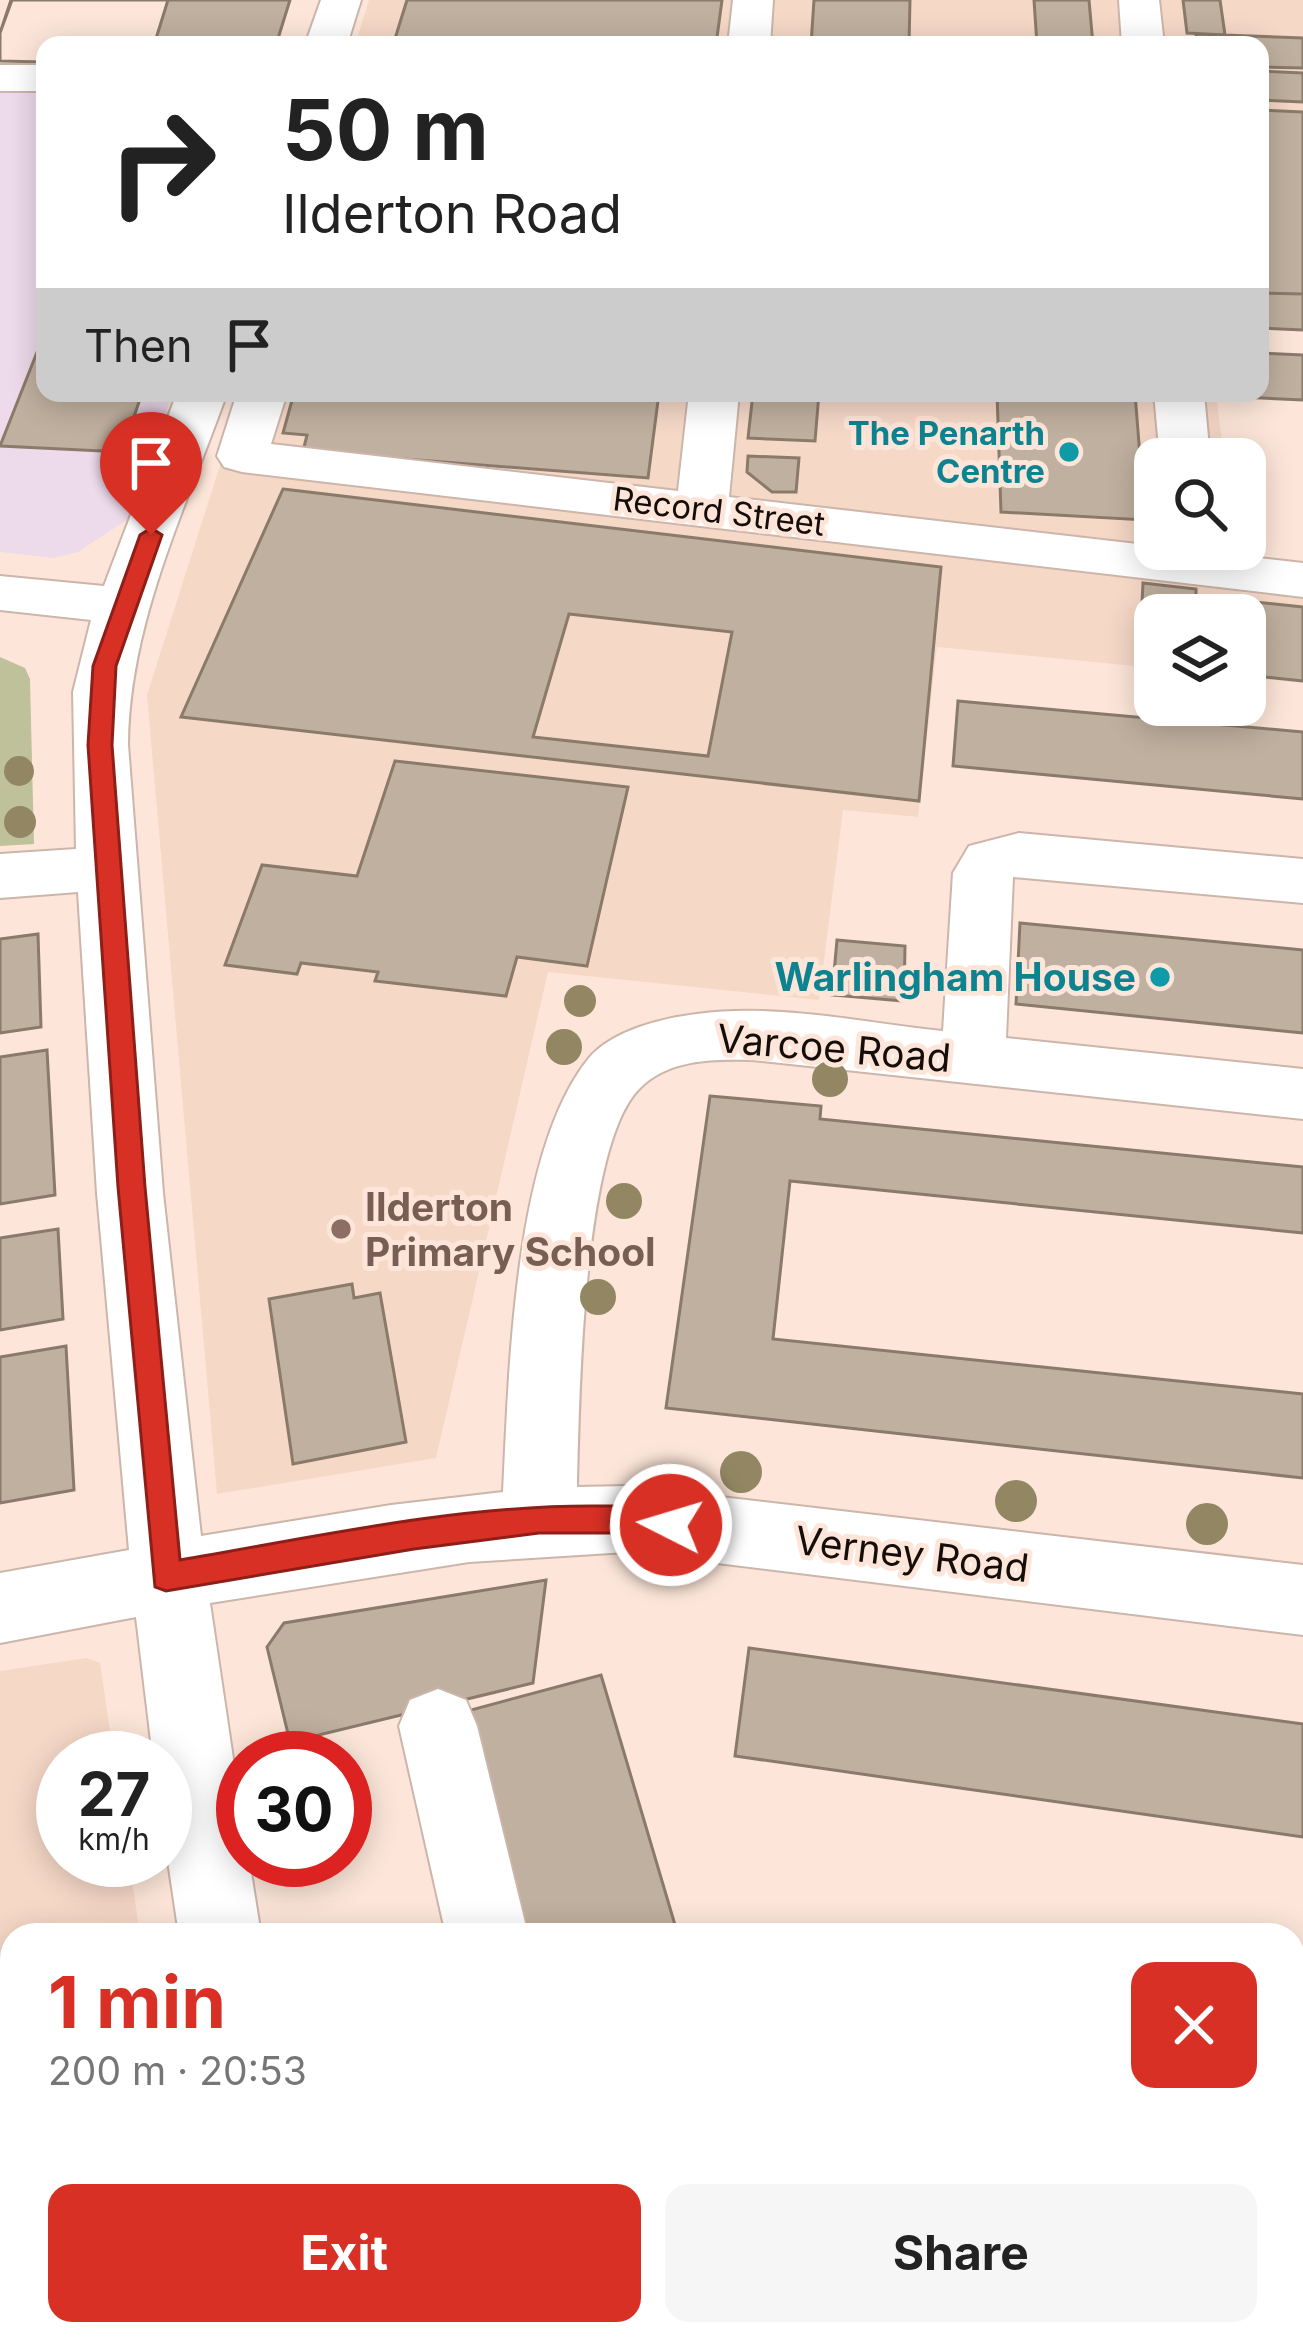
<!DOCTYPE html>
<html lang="en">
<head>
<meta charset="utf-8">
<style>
  body { margin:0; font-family:Inter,sans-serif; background:#f6f6f6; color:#222; height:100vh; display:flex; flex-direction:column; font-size:45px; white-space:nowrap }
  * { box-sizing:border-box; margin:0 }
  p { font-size:39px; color:#767676 }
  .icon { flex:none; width:66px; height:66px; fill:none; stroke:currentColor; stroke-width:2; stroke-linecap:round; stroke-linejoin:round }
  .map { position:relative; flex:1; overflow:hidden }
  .sheet { position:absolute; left:0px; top:1923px; width:1305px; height:423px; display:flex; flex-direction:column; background:#fff; border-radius:36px 36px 0 0; box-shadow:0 6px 30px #0003 }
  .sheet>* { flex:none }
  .guide { position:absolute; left:36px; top:36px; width:1233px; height:366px; border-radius:24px; box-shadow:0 6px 30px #0003; background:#fff; color:#222; overflow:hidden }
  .tools { position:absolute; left:1134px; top:438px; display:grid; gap:24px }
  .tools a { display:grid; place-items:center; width:132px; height:132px; border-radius:24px; background:#fff; box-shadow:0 6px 30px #0003; font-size:60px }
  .speed { position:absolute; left:36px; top:1731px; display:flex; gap:24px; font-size:60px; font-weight:700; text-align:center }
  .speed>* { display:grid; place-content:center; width:156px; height:156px; border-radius:50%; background:#fff; box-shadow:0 6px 30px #0003; line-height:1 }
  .speed small { font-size:30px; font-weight:400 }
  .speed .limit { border:18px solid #d22; background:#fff; color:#111 }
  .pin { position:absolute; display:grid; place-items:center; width:102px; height:102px; color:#fff; margin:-123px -51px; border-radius:50% 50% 50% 0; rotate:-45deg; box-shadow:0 0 12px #0007 }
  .pin .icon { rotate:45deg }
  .me { position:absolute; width:132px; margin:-66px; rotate:275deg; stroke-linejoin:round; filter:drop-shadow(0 0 9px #0008) }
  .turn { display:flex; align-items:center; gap:42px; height:252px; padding:0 48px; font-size:54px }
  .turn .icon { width:156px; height:156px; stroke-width:2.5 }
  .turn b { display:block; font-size:84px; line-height:102px }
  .then { display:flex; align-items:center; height:114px; padding:0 48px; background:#0003; gap:24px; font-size:45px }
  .round { display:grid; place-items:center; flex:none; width:126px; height:126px; border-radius:24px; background:#f6f6f6 }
  .headline { display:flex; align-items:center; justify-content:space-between; height:204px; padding:0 48px }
  h1 { font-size:72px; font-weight:700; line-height:90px; color:#d93025 }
  .cta { display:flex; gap:24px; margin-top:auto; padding:24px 48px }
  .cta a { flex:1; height:138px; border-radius:24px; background:#d93025; color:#fff; font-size:48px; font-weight:700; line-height:138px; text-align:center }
  .cta a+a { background:#f6f6f6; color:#222 }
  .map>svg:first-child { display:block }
</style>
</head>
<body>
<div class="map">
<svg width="1303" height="2345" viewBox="0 0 1303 2345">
  <rect width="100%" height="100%" fill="#fde6d9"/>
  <path fill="#eddaeb" d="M 0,78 L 45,78 L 45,393 L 173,393 L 128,519 L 78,552 L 53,558 L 0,552 Z"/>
  <path fill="#f6d8c7" d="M 369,0 L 1303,0 L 1303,330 L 1260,328 L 1260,45 L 355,45 Z
    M 243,393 L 1216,393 L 1224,459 L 1155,459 L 1155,549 L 1233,549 L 1239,592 L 1303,599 L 1303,683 L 1245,677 L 1245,615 L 1155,615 L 1155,668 L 937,647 L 918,817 L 843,810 L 819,1000 L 548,972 L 436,1458 L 217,1494 L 147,695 Z
    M 86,1658 L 100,1663 L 114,1758 L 63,1758 L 63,1860 L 129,1860 L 140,1935 L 12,1935 L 12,2334 L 197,2334 L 199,2345 L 0,2345 L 0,1671 Z"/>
  <path fill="#bfc19b" d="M 0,657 L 25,668 L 30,679 L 34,844 L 0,846 Z"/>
  <path fill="#c0b09f" stroke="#8a7a6a" stroke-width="3" fill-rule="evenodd" d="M 11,0 L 168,0 L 154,45 L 45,45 L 45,62 L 0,61 L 0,33 Z
    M 12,0 L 290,0 L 276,45 L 45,45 L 45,62 L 0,61 L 0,33 Z
    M 407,0 L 722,0 L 716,45 L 393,45 Z
    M 814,0 L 910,0 L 909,45 L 811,45 Z
    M 1034,0 L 1089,0 L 1093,45 L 1037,45 Z
    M 1183,0 L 1220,0 L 1225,35 L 1187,33 Z
    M 1196,34 L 1303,38 L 1303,68 L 1260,67 L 1260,45 L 1197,45 Z
    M 1260,71 L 1303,73 L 1303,102 L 1260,100 Z
    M 1260,110 L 1303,112 L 1303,294 L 1260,293 Z
    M 1260,293 L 1303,294 L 1303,330 L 1260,328 Z
    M 45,332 L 45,393 L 142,393 L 122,452 L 0,446 Z
    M 1260,353 L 1303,355 L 1303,400 L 1240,397 L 1239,393 L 1260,393 Z
    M 294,393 L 659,393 L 648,478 L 303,451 L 307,435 L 283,433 Z
    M 753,393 L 819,393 L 815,441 L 748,438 Z
    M 997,393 L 1135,393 L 1145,520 L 1001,512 Z
    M 748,456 L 799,458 L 796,492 L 772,492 L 747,472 Z
    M 283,489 L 941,567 L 919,801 L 181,717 ZM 569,614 L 732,632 L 708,756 L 533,737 Z
    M 1143,583 L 1196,589 L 1196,596 L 1303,607 L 1303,681 L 1245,675 L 1245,615 L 1155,615 L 1155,665 L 1139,664 Z
    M 958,701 L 1303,732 L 1303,799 L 953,766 Z
    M 395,761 L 628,787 L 587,966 L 517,957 L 506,996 L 375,981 L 378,972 L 301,963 L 297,974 L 225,965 L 262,865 L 357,876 Z
    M 1020,923 L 1303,950 L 1303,1033 L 1016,1004 Z
    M 38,934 L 41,1027 L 0,1033 L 0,939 Z
    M 837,940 L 905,946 L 904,1001 L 832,995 Z
    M 47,1050 L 55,1195 L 0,1204 L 0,1057 Z
    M 710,1096 L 821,1106 L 820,1119 L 1303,1167 L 1303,1233 L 790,1181 L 773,1339 L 1303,1394 L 1303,1478 L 666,1408 Z
    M 58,1229 L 63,1319 L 0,1330 L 0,1238 Z
    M 352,1284 L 354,1298 L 380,1293 L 406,1442 L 293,1464 L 269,1299 Z
    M 66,1346 L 74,1490 L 0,1503 L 0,1357 Z
    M 546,1580 L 533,1683 L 290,1742 L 267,1647 L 284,1623 Z
    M 749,1648 L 1303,1724 L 1303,1837 L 735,1756 Z
    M 601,1675 L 678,1935 L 528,1935 L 471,1710 Z
    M 1293,2080 L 1303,2081 L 1303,2207 L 1293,2205 Z"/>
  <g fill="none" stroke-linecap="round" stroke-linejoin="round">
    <g stroke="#ccb5aa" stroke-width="4">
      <path id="minor" d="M 321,0 L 361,0 L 347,45 L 305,45 Z
        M 733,0 L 773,0 L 770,45 L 728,45 Z
        M 1119,0 L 1159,0 L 1164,45 L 1122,45 Z
        M 0,65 L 45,65 L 45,91 L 0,91 Z
        M 177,393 L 227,393 C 186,508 129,622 128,745 L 163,1193 L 201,1536 L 391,1505 L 503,1492 C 509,1374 513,1151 589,1058 C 613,1030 663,1018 697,1014 C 777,1003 864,1023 943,1031 L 953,873 L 969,846 L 1019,833 L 1303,859 L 1303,903 L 1013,877 L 1006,1038 L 1303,1069 L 1303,1119 L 752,1060 C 713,1059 668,1059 639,1089 C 582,1147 579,1403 577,1487 L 627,1486 L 1303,1565 L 1303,1635 L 627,1552 L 469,1562 L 210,1603 L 243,1826 L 243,1860 L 249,1860 L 261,1935 L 179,1935 L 165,1841 L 165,1758 L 153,1758 L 136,1617 L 0,1643 L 0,1573 L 129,1550 L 97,1193 L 78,892 L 0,898 L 0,854 L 76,849 L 73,692 L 91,620 L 0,610 L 0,576 L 104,586 Z
        M 237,393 L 287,393 L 271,444 L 678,491 L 689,393 L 739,393 L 729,497 L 1303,563 L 1303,597 L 242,472 L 224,467 L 217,456 Z
        M 1154,393 L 1204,393 L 1210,459 L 1160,459 Z
        M 438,1689 L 466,1700 L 477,1726 L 528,1935 L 446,1935 L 399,1726 L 410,1700 Z
        M 241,2334 L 333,2334 L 335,2345 L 243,2345 Z
        M 535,2334 L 627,2334 L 629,2345 L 537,2345 Z
        M 1050,2334 L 1204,2334 L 1209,2345 L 1055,2345 Z"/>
    </g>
    <use href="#minor" fill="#fff" fill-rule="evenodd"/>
  </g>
  <g fill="#928762">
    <circle cx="19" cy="771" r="15"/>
    <circle cx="20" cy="822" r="16"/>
    <circle cx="580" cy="1001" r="16"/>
    <circle cx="564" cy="1047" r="18"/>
    <circle cx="830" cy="1079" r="18"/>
    <circle cx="624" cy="1201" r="18"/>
    <circle cx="598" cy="1297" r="18"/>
    <circle cx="741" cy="1472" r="21"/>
    <circle cx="1016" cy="1501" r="21"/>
    <circle cx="1207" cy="1524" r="21"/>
  </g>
  <path fill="#d93025" stroke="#8d1f18" stroke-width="3" d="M 151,528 L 162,535 L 116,666 L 112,745 L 145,1187 L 180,1560 C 315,1537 453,1506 591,1506 C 621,1506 654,1504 682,1515 L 687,1525 L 682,1534 L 671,1538 L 627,1533 L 539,1533 L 414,1549 L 166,1591 L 155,1587 L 118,1187 L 88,745 L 93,666 L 140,535 Z"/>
  <g fill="#0f9aa8" stroke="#fde6d9" stroke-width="4.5">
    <circle cx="1069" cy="452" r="12"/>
    <circle cx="1160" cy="977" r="12"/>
  </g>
  <circle fill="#8d6e63" stroke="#fde6d9" stroke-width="4.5" cx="341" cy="1229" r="12"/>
  <g text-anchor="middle" stroke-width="10" stroke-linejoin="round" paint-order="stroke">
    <g font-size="33" font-weight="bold" fill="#0d838f" stroke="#fde6d9" text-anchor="end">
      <text x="1045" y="445">The Penarth<tspan x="1045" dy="38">Centre</tspan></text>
    </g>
    <g font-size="33" fill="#140d09" stroke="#fde6d9">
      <text transform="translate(719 511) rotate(7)" y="12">Record Street</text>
    </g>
    <g font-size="39" font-weight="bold" fill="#0d838f" stroke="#fde6d9" text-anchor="end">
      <text x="1136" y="991">Warlingham House</text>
    </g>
    <g font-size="39" fill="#140d09" stroke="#fde6d9">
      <text transform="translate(834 1048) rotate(5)" y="14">Varcoe Road</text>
      <text transform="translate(912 1554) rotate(7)" y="14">Verney Road</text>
    </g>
    <g font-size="39" font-weight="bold" fill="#785e54" stroke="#fde6d9" text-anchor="start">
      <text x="365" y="1221">Ilderton<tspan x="365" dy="45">Primary School</tspan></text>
    </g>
  </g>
</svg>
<div class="tools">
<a><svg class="icon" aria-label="search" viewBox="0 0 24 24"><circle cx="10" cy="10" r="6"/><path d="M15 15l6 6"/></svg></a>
<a><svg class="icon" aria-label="layers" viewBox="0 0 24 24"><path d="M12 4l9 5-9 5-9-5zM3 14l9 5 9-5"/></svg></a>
</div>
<div class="speed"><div>27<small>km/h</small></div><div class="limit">30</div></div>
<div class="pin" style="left:151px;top:535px;background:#d93025"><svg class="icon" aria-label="arrive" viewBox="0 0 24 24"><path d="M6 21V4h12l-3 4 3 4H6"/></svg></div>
<svg class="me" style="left:671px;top:1525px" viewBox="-20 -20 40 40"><circle r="17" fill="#d93025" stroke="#fff" stroke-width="3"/><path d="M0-11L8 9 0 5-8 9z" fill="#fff"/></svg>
<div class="guide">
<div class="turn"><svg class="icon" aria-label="right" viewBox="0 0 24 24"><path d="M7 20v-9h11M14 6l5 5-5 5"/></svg><div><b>50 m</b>Ilderton Road</div></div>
<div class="then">Then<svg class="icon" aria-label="arrive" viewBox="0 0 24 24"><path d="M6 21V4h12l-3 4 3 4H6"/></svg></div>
</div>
<section class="sheet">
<div class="headline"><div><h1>1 min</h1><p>200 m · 20:53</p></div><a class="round" style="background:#d93025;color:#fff"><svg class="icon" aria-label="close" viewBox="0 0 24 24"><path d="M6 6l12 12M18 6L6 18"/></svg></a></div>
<div class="cta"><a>Exit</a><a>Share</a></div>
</section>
</div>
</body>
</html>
